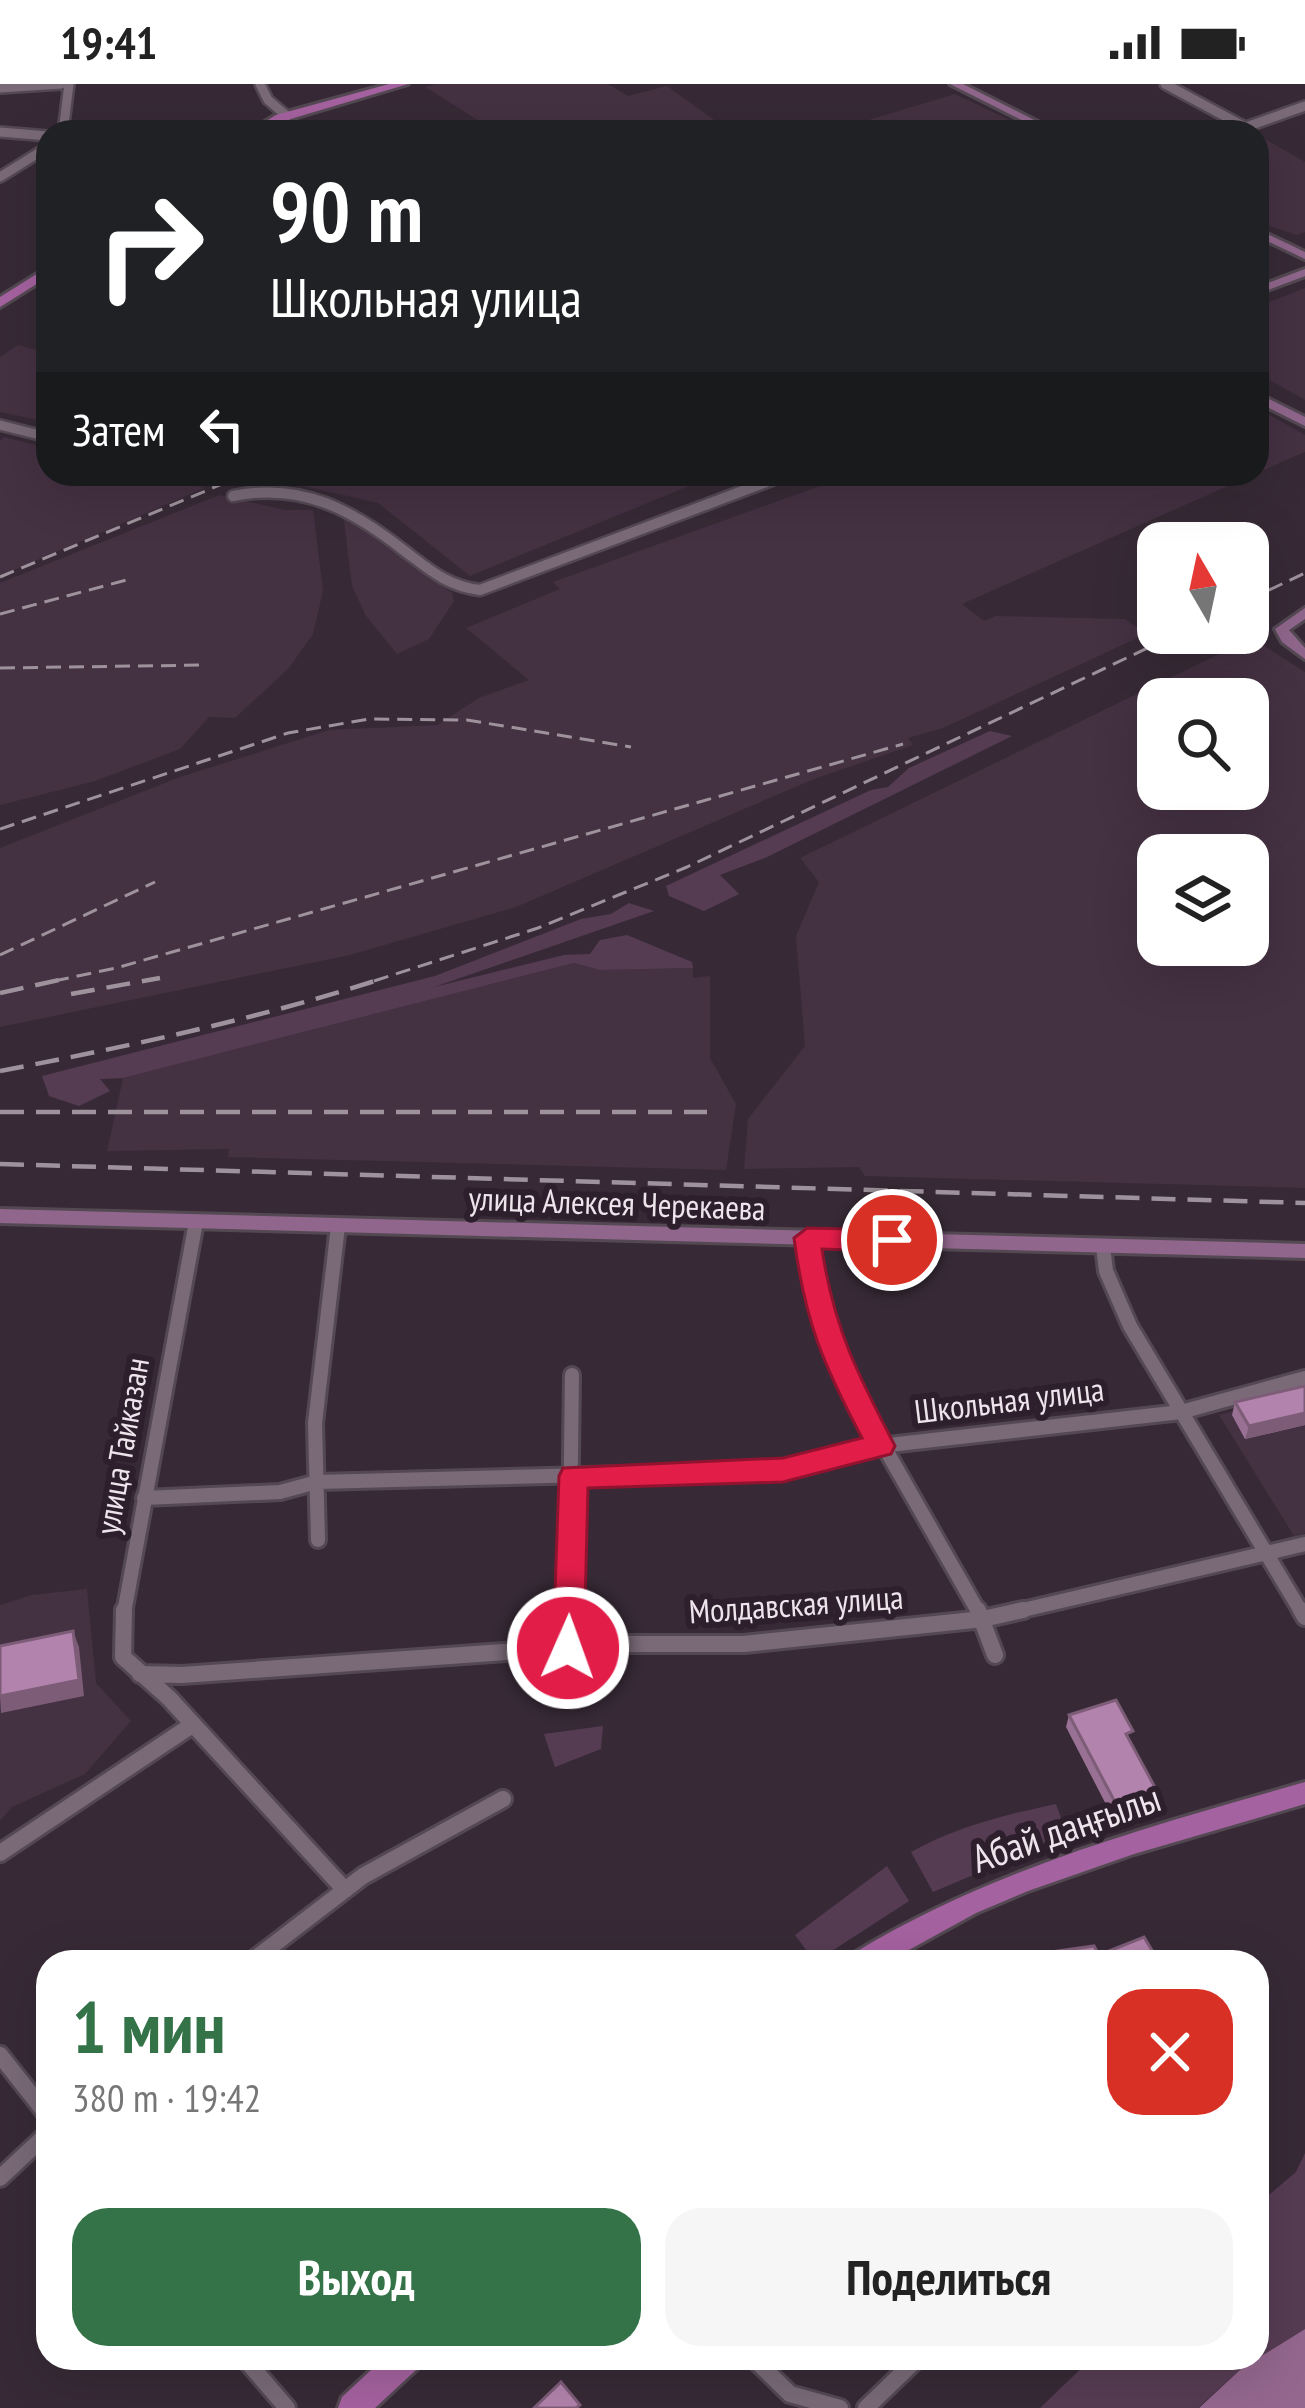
<!DOCTYPE html>
<html lang="ru">
<head>
<meta charset="utf-8">
<style>
  body { margin:0; font-family:"PT Sans Narrow",sans-serif; background:#f6f6f6; color:#222; height:100vh; display:flex; flex-direction:column; font-size:45px; white-space:nowrap }
  * { box-sizing:border-box; margin:0 }
  p { font-size:39px; color:#767676 }
  .icon { flex:none; width:66px; height:66px; fill:none; stroke:currentColor; stroke-width:2; stroke-linecap:round; stroke-linejoin:round }
  .map { position:relative; flex:1; overflow:hidden }
  .sheet { position:absolute; left:36px; top:1866px; width:1233px; height:420px; display:flex; flex-direction:column; background:#fff; border-radius:36px; box-shadow:0 12px 48px #0002 }
  .sheet>* { flex:none }
  .top-card { position:absolute; left:36px; top:36px; width:1233px; height:366px; border-radius:36px; box-shadow:0 12px 48px #0002; background:#202124; color:#fff; overflow:hidden }
  .needle { width:78px; rotate:351deg }
  .fabs { position:absolute; left:1137px; top:438px; display:grid; gap:24px }
  .fabs a { display:grid; place-items:center; width:132px; height:132px; border-radius:24px; background:#fff; box-shadow:0 12px 48px #0002; font-size:60px }
  .pin { position:absolute; display:grid; place-items:center; width:102px; height:102px; color:#fff; margin:-51px; border:6px solid #fff; border-radius:50%; box-shadow:0 3px 12px #0007 }
  .me { position:absolute; width:132px; margin:-66px; rotate:2deg; stroke-linejoin:round; filter:drop-shadow(0 0 9px #0008) }
  .turn { display:flex; align-items:center; gap:42px; height:252px; padding:0 36px; font-size:54px }
  .turn .icon { width:156px; height:156px; stroke-width:2.5 }
  .turn b { display:block; font-size:84px; line-height:102px }
  .then { display:flex; align-items:center; height:114px; padding:0 36px; background:#0003; gap:24px; font-size:45px }
  .round { display:grid; place-items:center; flex:none; width:126px; height:126px; border-radius:36px; background:#f6f6f6 }
  .headline { display:flex; align-items:center; justify-content:space-between; height:204px; padding:0 36px }
  h1 { font-size:72px; font-weight:700; line-height:90px; color:#347348 }
  .button { display:flex; gap:24px; margin-top:auto; padding:24px 36px }
  .button a { flex:1; height:138px; border-radius:36px; background:#347348; color:#fff; font-size:48px; font-weight:700; line-height:138px; text-align:center }
  .button a+a { background:#f6f6f6; color:#222 }
  .status { display:flex; justify-content:space-between; align-items:center; height:84px; padding:0 60px; background:#fff; direction:ltr }
  .status svg { height:33px; fill:currentColor }
  .map>svg:first-child { display:block }
</style>
</head>
<body>
<div class="status"><b>19:41</b><svg viewBox="0 0 49 12"><path d="M0 12V9h3v3zM5 12V6h3v6zM10 12V3h3v9zM15 12V0h3v12zM26 1h20v11H26zM47 4h2v5h-2z"/></svg></div>
<div class="map">
<svg width="1305" height="2324" viewBox="0 0 1305 2324">
  <rect width="100%" height="100%" fill="#372a36"/>
  <path fill="#443142" fill-rule="evenodd" d="M 436,0 L 608,0 L 628,12 L 667,2 L 731,48 L 497,48 L 425,3 Z
    M 955,10 L 1035,48 L 829,48 Z
    M 1260,52 L 1305,78 L 1305,148 L 1297,151 L 1257,138 Z
    M 1305,204 L 1305,316 L 1257,289 L 1257,223 Z
    M 18,261 L 48,269 L 48,338 L 0,328 L 0,273 Z
    M 1257,324 L 1305,351 L 1305,368 L 1257,389 Z
    M 4,353 L 48,364 L 48,390 L 153,390 L 205,404 L 0,492 L 0,357 Z
    M 251,390 L 718,390 L 470,492 L 378,419 Z
    M 853,390 L 1255,390 L 962,520 L 984,537 L 996,532 L 1125,535 L 1146,550 L 943,644 L 908,654 L 913,661 L 814,695 L 516,823 L 350,871 L 0,943 L 0,764 L 180,693 L 329,646 L 437,641 L 479,614 L 529,596 L 466,544 L 560,505 L 553,498 Z
    M 219,411 L 285,426 L 313,426 L 323,507 L 313,550 L 289,584 L 235,634 L 209,633 L 180,665 L 95,697 L 0,721 L 0,499 Z
    M 343,428 L 452,509 L 454,517 L 429,555 L 397,570 L 366,532 L 352,502 Z
    M 1252,554 L 1305,588 L 1305,1104 L 865,1092 L 859,1083 L 744,1085 L 748,1035 L 805,962 L 796,852 L 819,798 L 800,774 ZM 1158,615 L 1248,615 L 1248,705 L 1158,705 ZM 1158,771 L 1248,771 L 1248,861 L 1158,861 Z
    M 574,879 L 600,886 L 693,884 L 693,894 L 710,892 L 710,974 L 736,1020 L 726,1086 L 228,1073 L 229,1065 L 107,1067 L 123,994 Z
    M 1305,1308 L 1305,1449 L 1294,1452 L 1219,1331 Z
    M 87,1505 L 96,1599 L 131,1637 L 85,1690 L 12,1723 L 0,1737 L 0,1521 L 32,1511 Z"/>
  <path fill="#563c53" d="M 990,647 L 1012,652 L 767,773 L 720,791 L 739,810 L 704,827 L 669,812 L 666,802 L 871,706 L 888,703 L 909,684 Z
    M 629,819 L 654,827 L 434,903 L 564,871 L 590,870 L 600,856 L 627,851 L 692,878 L 693,884 L 600,886 L 574,879 L 123,994 L 100,995 L 110,1007 L 79,1022 L 49,1012 L 42,992 L 435,892 L 581,835 L 611,830 Z
    M 603,1642 L 601,1665 L 555,1683 L 544,1650 Z
    M 1056,1720 L 1066,1748 L 1056,1756 L 933,1808 L 911,1768 C 957,1743 1004,1731 1056,1720 Z
    M 887,1782 L 909,1817 L 815,1878 L 795,1851 Z
    M 1305,2069 L 1305,2245 L 1242,2284 L 1198,2324 L 1040,2324 L 1092,2274 L 1257,2274 L 1257,2121 L 1296,2088 Z"/>
  <path fill="#94678f" d="M 1305,2245 L 1305,2324 L 1199,2324 L 1242,2284 Z"/>
  <g fill="none" stroke-linecap="round" stroke-linejoin="round">
    <g stroke="#544953" stroke-width="14">
      <path id="street-far3" d="M 260,0 L 268,16 L 287,32
        M 1165,0 L 1245,43
        M 0,4 L 61,0
        M 0,48 L 48,52
        M 63,48 L 69,0
        M 1232,48 L 1305,22
        M 0,93 L 48,63
        M 0,341 L 48,353
        M 205,390 L 218,393
        M 769,397 L 789,390"/>
    </g>
    <g stroke="#544953" stroke-width="15">
      <path id="street-far2" d="M 233,412 C 302,398 353,426 406,468 C 431,487 448,502 480,506 L 777,394"/>
    </g>
    <g stroke="#544953" stroke-width="20">
      <path id="street-far1" d="M 807,1154 L 817,1225 L 842,1289 L 979,1529
        M 1103,1162 L 1106,1187 L 1130,1242 L 1302,1529
        M 144,1414 L 280,1408 L 317,1398 L 783,1386 L 880,1362 L 1181,1328 L 1305,1294
        M 318,1456 L 315,1339 L 338,1142
        M 124,1529 L 196,1138
        M 569,1529 L 572,1291
        M 1010,1529 L 1305,1460"/>
    </g>
    <g stroke="#544953" stroke-width="22">
      <path id="street" d="M 124,1526 L 123,1573 L 169,1614 L 345,1806
        M 978,1526 L 995,1571
        M 1301,1526 L 1305,1533
        M 568,1564 L 569,1526
        M 140,1590 L 182,1591 L 617,1560 L 744,1560 L 983,1535 L 1023,1526
        M 0,1769 L 192,1641
        M 251,1878 L 363,1792 L 503,1715
        M 0,1971 L 48,2032
        M 0,2094 L 48,2049
        M 244,2274 L 287,2324
        M 753,2274 L 790,2310 L 840,2324
        M 866,2324 L 918,2274"/>
    </g>
    <g stroke="#544953" stroke-width="6">
      <path id="secondary" d="M 950,0 L 963,0 L 1058,48 L 1045,48 Z
        M 1257,145 L 1305,168 L 1305,175 L 1257,152 Z
        M 1305,185 L 1305,192 L 1257,210 L 1257,203 Z
        M 1257,309 L 1305,333 L 1305,342 L 1257,318 Z
        M 1305,524 L 1305,535 L 1289,546 L 1305,564 L 1305,575 L 1282,558 L 1275,545 Z
        M 0,1125 L 1305,1160 L 1305,1174 L 0,1139 Z"/>
    </g>
    <g stroke="#544953" stroke-width="6">
      <path id="primary" d="M 389,0 L 408,0 L 284,37 L 264,48 L 249,48 L 276,31 Z
        M 48,183 L 48,193 L 0,223 L 0,213 Z
        M 1305,1698 L 1305,1720 L 1134,1770 L 1028,1807 L 976,1829 L 887,1878 L 850,1878 L 854,1869 C 994,1784 1148,1743 1305,1698 Z
        M 384,2274 L 421,2274 L 417,2285 L 375,2324 L 338,2324 L 342,2313 Z"/>
    </g>
    <use href="#street-far3" stroke="#7a6a78" stroke-width="9"/>
    <use href="#street-far2" stroke="#7a6a78" stroke-width="10"/>
    <use href="#street-far1" stroke="#7a6a78" stroke-width="14"/>
    <use href="#street" stroke="#7a6a78" stroke-width="16"/>
    <use href="#secondary" fill="#90668c" fill-rule="evenodd"/>
    <use href="#primary" fill="#a562a0" fill-rule="evenodd"/>
    <path stroke="#9e939c" stroke-width="3" stroke-dasharray="15 8" stroke-linecap="butt" d="M 0,493 L 246,390
      M 1248,516 L 1305,489
      M 0,530 L 130,495
      M 0,584 L 206,581
      M 0,745 L 288,649 L 369,635 L 467,636 L 631,663
      M 0,871 L 155,798
      M 54,897 L 116,884 L 903,660
      M 143,897 L 162,894
      M 374,897 L 538,844 L 687,783 L 1179,549"/>
    <path stroke="#9e939c" stroke-width="4.5" stroke-dasharray="24 12" stroke-linecap="butt" d="M 0,909 L 68,894
      M 71,910 L 160,894
      M 0,987 C 130,962 258,935 384,894
      M 0,1028 L 707,1028
      M 0,1080 L 1305,1119"/>
  </g>
  <path fill="#997194" d="M 1305,1302 L 1305,1341 L 1245,1355 L 1232,1331 L 1235,1318 Z
    M 1069,1631 L 1130,1657 L 1153,1718 L 1112,1732 L 1066,1643 Z"/>
  <path fill="#7d5c78" d="M 1305,1329 L 1305,1341 L 1245,1355 L 1249,1342 Z
    M 73,1547 L 79,1563 L 84,1612 L 1,1629 L 0,1612 Z
    M 1157,1707 L 1153,1718 L 1112,1732 L 1116,1720 Z"/>
  <path fill="#b283ac" stroke="#7d5c78" stroke-width="3" d="M 155,43 L 176,48 L 148,48 Z
    M 1305,1302 L 1305,1329 L 1249,1342 L 1235,1318 Z
    M 73,1547 L 79,1596 L 0,1612 L 0,1562 Z
    M 1116,1616 L 1133,1647 L 1126,1650 L 1157,1707 L 1116,1720 L 1069,1631 Z
    M 1144,1853 L 1159,1878 L 1049,1878 L 1044,1869 L 1094,1862 L 1099,1871 Z
    M 561,2298 L 580,2321 L 576,2324 L 534,2324 Z"/>
  <path fill="#e11d48" stroke="#92132f" stroke-width="3" d="M 807,1144 L 892,1146 L 905,1156 L 892,1167 L 822,1165 C 834,1245 858,1291 895,1362 L 891,1370 L 783,1398 L 588,1404 L 584,1564 L 580,1573 L 568,1577 L 557,1573 L 553,1564 L 559,1392 L 563,1384 L 783,1374 L 862,1354 C 823,1280 805,1238 794,1154 Z"/>
  <g text-anchor="middle" stroke-width="12" stroke-linejoin="round" paint-order="stroke">
    <g font-size="33" fill="#eee5ec" stroke="#2d202c">
      <text transform="translate(617 1119) rotate(2)" y="12">улица Алексея Черекаева</text>
      <text transform="translate(1009 1316) rotate(-7)" y="12">Школьная улица</text>
      <text transform="translate(122 1362) rotate(-80)" y="12">улица Тайказан</text>
      <text transform="translate(796 1520) rotate(-4)" y="12">Молдавская улица</text>
    </g>
    <g font-size="39" fill="#eee5ec" stroke="#2d202c">
      <text transform="translate(1066 1744) rotate(-19)" y="14">Абай даңғылы</text>
    </g>
  </g>
</svg>
<div class="fabs">
<a><svg class="needle" viewBox="-14 -14 28 28"><path d="M0-13l5 13h-10z" fill="#e53935"/><path d="M0 13l5-13h-10z" fill="#767676"/></svg></a>
<a><svg class="icon" aria-label="search" viewBox="0 0 24 24"><circle cx="10" cy="10" r="6"/><path d="M15 15l6 6"/></svg></a>
<a><svg class="icon" aria-label="layers" viewBox="0 0 24 24"><path d="M12 4l9 5-9 5-9-5zM3 14l9 5 9-5"/></svg></a>
</div>
<div class="pin" style="left:892px;top:1156px;background:#d93025"><svg class="icon" aria-label="arrive" viewBox="0 0 24 24"><path d="M6 21V4h12l-3 4 3 4H6"/></svg></div>
<svg class="me" style="left:568px;top:1564px" viewBox="-20 -20 40 40"><circle r="17" fill="#e11d48" stroke="#fff" stroke-width="3"/><path d="M0-11L8 9 0 5-8 9z" fill="#fff"/></svg>
<div class="top-card">
<div class="turn"><svg class="icon" aria-label="right" viewBox="0 0 24 24"><path d="M7 20v-9h11M14 6l5 5-5 5"/></svg><div><b>90 m</b>Школьная улица</div></div>
<div class="then">Затем<svg class="icon" aria-label="left" viewBox="0 0 24 24"><path d="M17 20v-9H6M10 6l-5 5 5 5"/></svg></div>
</div>
<section class="sheet">
<div class="headline"><div><h1>1 мин</h1><p>380 m · 19:42</p></div><a class="round" style="background:#d93025;color:#fff"><svg class="icon" aria-label="close" viewBox="0 0 24 24"><path d="M6 6l12 12M18 6L6 18"/></svg></a></div>
<div class="button"><a>Выход</a><a>Поделиться</a></div>
</section>
</div>
</body>
</html>
